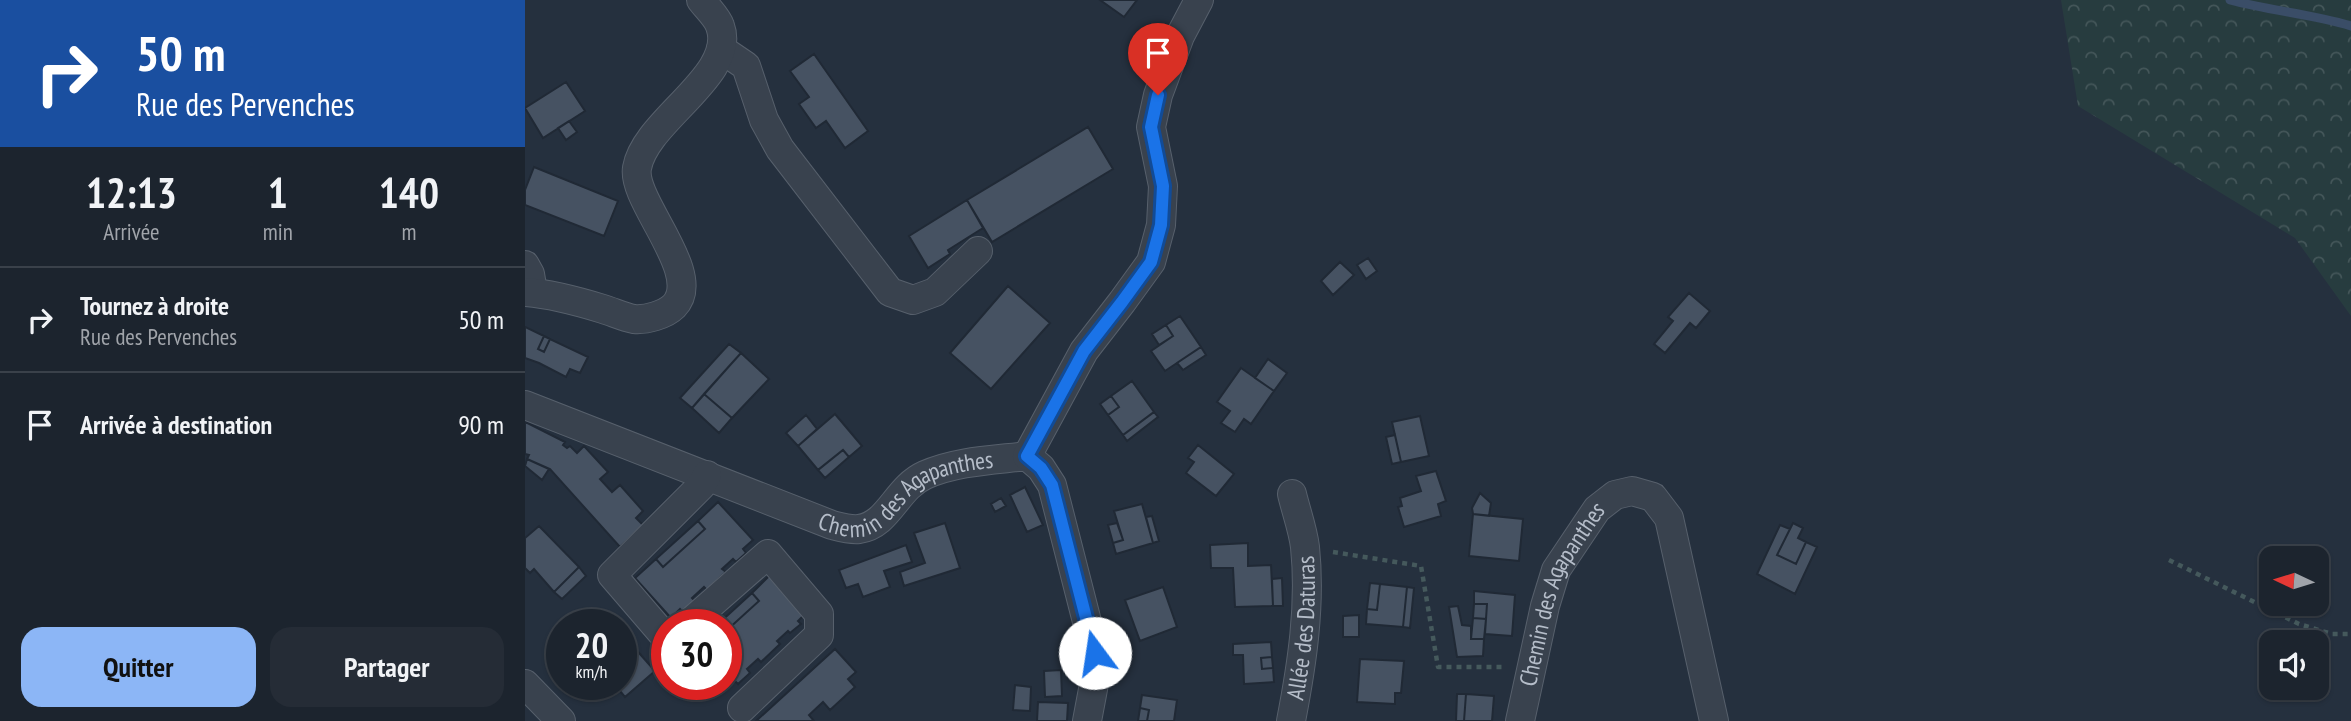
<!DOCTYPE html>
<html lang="fr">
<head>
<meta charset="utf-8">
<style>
  body { margin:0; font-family:"PT Sans Narrow",sans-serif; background:#252c36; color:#f1f3f6; height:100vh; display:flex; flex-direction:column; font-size:26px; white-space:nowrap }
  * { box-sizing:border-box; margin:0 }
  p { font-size:23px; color:#a0a4aa }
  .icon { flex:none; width:38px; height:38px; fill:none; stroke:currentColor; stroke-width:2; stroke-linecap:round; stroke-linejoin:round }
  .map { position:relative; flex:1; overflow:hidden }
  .drawer { display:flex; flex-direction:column; background:#1c242e; width:525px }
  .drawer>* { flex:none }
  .banner { background:#1a4fa0; color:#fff; overflow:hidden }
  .needle { width:46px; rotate:274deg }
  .fabs { position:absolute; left:1734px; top:546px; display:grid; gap:14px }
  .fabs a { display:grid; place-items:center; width:70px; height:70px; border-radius:14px; background:#1c242e; box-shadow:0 2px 5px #0004,0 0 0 2px #3a414a; font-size:35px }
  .speed { position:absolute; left:21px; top:609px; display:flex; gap:14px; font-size:35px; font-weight:700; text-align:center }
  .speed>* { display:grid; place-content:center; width:91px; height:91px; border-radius:50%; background:#1c242e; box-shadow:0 2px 5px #0004,0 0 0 2px #3a414a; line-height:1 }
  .speed small { font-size:18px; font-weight:400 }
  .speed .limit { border:10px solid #d22; background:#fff; color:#111 }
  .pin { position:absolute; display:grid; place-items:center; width:60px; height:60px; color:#fff; margin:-72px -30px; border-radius:50% 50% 50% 0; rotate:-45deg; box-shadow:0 0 7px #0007 }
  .pin .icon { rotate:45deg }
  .me { position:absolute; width:77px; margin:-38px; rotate:346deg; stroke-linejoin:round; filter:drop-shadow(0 0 5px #0008) }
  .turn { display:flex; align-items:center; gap:24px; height:147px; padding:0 21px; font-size:32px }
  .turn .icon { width:91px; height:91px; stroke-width:2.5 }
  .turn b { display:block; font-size:49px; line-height:60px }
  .eta { display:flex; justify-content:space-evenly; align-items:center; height:119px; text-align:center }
  .eta b { font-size:42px; font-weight:700; line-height:49px }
  .cta { display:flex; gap:14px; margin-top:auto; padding:14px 21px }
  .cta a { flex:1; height:80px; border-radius:21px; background:#8cb6f6; color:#111; font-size:28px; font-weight:700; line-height:80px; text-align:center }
  .cta a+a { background:#252c36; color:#f1f3f6 }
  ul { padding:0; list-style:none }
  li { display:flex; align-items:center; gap:21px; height:105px; padding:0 21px; border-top:2px solid #3a414a }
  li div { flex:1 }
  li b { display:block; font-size:26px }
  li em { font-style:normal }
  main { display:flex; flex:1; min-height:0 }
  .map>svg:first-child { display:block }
</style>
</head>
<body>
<main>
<section class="drawer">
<div class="banner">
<div class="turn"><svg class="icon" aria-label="right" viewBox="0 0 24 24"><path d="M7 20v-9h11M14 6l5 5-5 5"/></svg><div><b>50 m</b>Rue des Pervenches</div></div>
</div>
<div class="eta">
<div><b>12:13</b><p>Arrivée</p></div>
<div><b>1</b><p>min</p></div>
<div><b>140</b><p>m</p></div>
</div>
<ul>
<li><svg class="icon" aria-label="right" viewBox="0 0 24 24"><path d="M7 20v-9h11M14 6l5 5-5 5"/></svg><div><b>Tournez à droite</b><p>Rue des Pervenches</p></div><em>50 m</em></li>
<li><svg class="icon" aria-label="arrive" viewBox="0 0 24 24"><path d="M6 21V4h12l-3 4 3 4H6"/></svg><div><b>Arrivée à destination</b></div><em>90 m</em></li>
</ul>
<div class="cta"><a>Quitter</a><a>Partager</a></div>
</section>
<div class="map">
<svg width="1826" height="721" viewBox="0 0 1826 721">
  <defs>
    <pattern id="forest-crowns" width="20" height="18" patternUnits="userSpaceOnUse" patternTransform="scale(1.75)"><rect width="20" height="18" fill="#273c3f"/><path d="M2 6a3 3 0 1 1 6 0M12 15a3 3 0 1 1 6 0" fill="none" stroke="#445659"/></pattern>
  </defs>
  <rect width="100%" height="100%" fill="#25303e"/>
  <path fill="url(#forest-crowns)" d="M 1536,0 L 1826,0 L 1826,316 L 1770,238 L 1553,106 Z"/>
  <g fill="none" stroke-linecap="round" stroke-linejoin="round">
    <path stroke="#3a4d67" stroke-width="9" d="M 1705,0 C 1745,11 1787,14 1826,26"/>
  </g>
  <path fill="#465262" stroke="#202935" stroke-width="2" d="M 575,0 L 612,0 L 599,17 Z
    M 289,54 L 343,131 L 320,148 L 301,121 L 291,128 L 274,104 L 284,97 L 265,71 Z
    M 41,82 L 60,111 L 18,138 L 0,108 Z
    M 44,121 L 52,132 L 41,140 L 33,128 Z
    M 563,127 L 588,169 L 467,242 L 442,200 Z
    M 9,167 L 93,201 L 79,236 L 0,205 L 0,190 Z
    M 442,200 L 458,228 L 423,250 L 425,254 L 403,268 L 384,236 Z
    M 843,258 L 852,271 L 841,279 L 832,265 Z
    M 815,262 L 829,275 L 808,295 L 796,281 Z
    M 483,286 L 525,323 L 466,389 L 425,353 Z
    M 1164,293 L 1185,311 L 1171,328 L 1165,323 L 1140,353 L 1129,344 L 1148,321 L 1143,317 Z
    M 655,316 L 676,347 L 640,371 L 626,351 L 648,336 L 641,325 Z
    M 641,325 L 648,336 L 634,345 L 627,334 Z
    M 0,327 L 19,336 L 13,349 L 19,352 L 25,339 L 63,357 L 55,373 L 45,369 L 41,377 L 14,363 L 0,358 Z
    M 19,336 L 25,339 L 19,352 L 13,349 Z
    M 204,344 L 216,353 L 167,408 L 155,398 Z
    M 676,347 L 681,355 L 658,370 L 652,363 Z
    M 216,353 L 244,379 L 207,418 L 179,394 Z
    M 743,359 L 762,373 L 749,391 L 730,378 Z
    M 716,368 L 749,391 L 726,424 L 719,419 L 710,432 L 696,423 L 705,411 L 692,402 Z
    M 607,381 L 629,412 L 598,435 L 583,415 L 594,407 L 586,396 Z
    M 179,394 L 207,418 L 194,433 L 167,408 Z
    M 586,396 L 594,407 L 583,415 L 575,404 Z
    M 629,412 L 633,417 L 602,441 L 598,435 Z
    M 310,414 L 337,446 L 324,457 L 318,450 L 293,470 L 273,446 Z
    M 281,415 L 292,429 L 273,446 L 261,433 Z
    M 895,416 L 904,456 L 876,462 L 867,422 Z
    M 0,422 L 40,442 L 38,445 L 42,448 L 45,446 L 52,453 L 59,446 L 83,472 L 75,479 L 87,492 L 95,485 L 118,511 L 111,518 L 118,525 L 95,547 L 25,469 L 2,459 L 4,455 L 0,454 Z
    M 870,435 L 876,462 L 867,464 L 861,437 Z
    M 673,445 L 709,474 L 691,496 L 661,473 L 669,462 L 663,458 Z
    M 318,450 L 324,457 L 300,478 L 293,470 Z
    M 2,459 L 24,469 L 17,480 L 0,466 Z
    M 911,471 L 921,501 L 913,504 L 916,516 L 879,527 L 873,507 L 877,506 L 875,498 L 896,491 L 891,476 Z
    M 500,487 L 518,525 L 502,532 L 485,495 Z
    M 955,493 L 966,503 L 964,516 L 948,514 L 947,508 Z
    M 476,498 L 481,506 L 470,512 L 466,504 Z
    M 193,502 L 228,540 L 218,549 L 221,553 L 211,562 L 208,559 L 197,569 L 201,572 L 182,590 L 179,587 L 167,598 L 170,601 L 158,612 L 155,609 L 146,618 L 110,578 L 131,559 L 138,567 L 180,529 L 173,521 Z
    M 617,504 L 628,543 L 591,554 L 588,543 L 598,540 L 589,511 Z
    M 948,514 L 998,519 L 994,561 L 944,556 Z
    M 627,516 L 634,541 L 628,543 L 621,517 Z
    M 173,521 L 180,529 L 138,567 L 131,559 Z
    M 420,523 L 435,568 L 379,586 L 375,572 L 400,563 L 389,533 Z
    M 592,523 L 598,540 L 588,543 L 583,525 Z
    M 1268,523 L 1278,528 L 1273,538 L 1281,542 L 1271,564 L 1252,555 Z
    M 1255,525 L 1265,529 L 1252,555 L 1271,564 L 1281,542 L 1292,547 L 1270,594 L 1232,574 Z
    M 14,526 L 54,567 L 29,592 L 9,569 L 5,573 L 0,568 L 0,538 Z
    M 723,543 L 723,566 L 746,565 L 748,606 L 710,607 L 708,568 L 686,568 L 685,545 Z
    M 381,545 L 387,562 L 359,571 L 365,587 L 338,597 L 333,584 L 321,588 L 314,570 Z
    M 54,567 L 61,576 L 37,599 L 29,592 Z
    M 247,573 L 282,612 L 273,621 L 276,624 L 265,633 L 263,631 L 252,641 L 255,644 L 236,662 L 233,659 L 222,669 L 225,673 L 213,684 L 210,681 L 200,689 L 196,684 L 201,684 L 201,631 L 234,601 L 227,593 Z
    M 757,578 L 758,606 L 748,606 L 747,579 Z
    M 845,583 L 855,584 L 852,610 L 842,609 Z
    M 855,584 L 882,587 L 878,627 L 841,624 L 842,609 L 852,610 Z
    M 638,587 L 652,627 L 615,641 L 600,600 Z
    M 882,587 L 889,588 L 885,628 L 878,627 Z
    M 949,591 L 990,595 L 987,636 L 960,634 L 962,604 L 949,604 Z
    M 227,593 L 234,601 L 201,631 L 201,625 L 192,625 Z
    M 949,604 L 962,604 L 961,619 L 948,618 Z
    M 933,606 L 937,625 L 946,626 L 946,639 L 959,639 L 958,656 L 932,657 L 924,607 Z
    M 834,615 L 834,637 L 818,637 L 818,616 Z
    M 948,618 L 961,619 L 959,639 L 946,639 Z
    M 99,636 L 130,671 L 100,697 L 89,684 L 96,684 L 96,639 Z
    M 746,642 L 747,657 L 736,658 L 737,669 L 748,668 L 749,682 L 719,684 L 718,655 L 708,655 L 708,644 Z
    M 310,649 L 331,672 L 323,679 L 330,687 L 305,710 L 298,702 L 284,715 L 289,721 L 231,721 Z
    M 747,657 L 748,668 L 737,669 L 736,658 Z
    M 835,659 L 879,661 L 876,693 L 870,693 L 870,704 L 832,702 Z
    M 536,670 L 537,696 L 520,697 L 519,671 Z
    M 490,685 L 506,687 L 505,711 L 488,710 Z
    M 932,694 L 941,694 L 939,721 L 931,721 Z
    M 941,694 L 969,696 L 967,721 L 939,721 Z
    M 617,695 L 652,700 L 649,721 L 622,721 L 624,710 L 615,708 Z
    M 513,702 L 543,703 L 542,721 L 512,721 Z
    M 615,708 L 624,710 L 622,721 L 613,721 Z"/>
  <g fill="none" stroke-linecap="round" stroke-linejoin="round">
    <g stroke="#57606c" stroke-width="30">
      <g id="minor">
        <path d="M 196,49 L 221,66 L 239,120 L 255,149 L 365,292 L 388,300 L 410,292 L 453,251"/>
        <path d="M 0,265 L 5,274 L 8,292"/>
        <path d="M 0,292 C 27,294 52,301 78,309 C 88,312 99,317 109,319 C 121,320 140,315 149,306 C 180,274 106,201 112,168 C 120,120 213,75 195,26 C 192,17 182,8 176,0"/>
        <path id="s1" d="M 0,405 L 307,525 C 315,527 325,530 334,529 C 364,525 371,488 400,475 C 431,461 469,460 502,456 L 516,468 L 527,485 L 570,653 L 572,668 L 562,721"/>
        <path d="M 502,456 L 559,351 L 597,302 L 626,262 L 636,225 L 638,186 L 626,127 L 633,95 L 655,36 L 674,0"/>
        <path d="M 162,625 L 243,554 L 294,614 L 294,635 L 217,708"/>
        <path d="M 142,639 L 87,575 L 176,486 L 182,475"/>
        <path d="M 0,684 L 36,721"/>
        <path id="s2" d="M 766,721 C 777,664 786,605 780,547 C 778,530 771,511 767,494"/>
        <path id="s3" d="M 995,721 L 1020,606 L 1031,570 L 1072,509 L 1090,495 L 1107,491 L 1128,497 L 1144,518 L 1189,721"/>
      </g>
    </g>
    <path stroke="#45595c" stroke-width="4.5" stroke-dasharray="5 5" stroke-linecap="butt" d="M 808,552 L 896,566 L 913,667 L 978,667
      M 1644,560 L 1774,624 L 1807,634 L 1826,634"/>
    <use href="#minor" stroke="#39424e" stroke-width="28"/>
  </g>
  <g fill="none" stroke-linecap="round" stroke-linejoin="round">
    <g stroke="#114b97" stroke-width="18">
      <path id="route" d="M 570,653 L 527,485 L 516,468 L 502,456 L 559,351 L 597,302 L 626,262 L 636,225 L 638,186 L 626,127 L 633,95"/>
    </g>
    <use href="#route" stroke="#1a73e8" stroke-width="12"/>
  </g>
  <g text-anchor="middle" stroke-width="5" stroke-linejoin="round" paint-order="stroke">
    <g font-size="24" fill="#b5bdc9" stroke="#1e2733">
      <text dy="8" stroke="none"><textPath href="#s1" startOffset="415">Chemin des Agapanthes</textPath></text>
      <text dy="8" stroke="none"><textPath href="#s3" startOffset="135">Chemin des Agapanthes</textPath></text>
      <text dy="8" stroke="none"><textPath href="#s2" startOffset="94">Allée des Daturas</textPath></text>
    </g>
  </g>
</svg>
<div class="fabs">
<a><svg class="needle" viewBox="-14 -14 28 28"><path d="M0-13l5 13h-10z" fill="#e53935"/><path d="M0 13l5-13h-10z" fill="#a0a4aa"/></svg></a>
<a><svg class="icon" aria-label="sound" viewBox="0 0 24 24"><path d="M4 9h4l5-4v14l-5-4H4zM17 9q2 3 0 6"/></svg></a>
</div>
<div class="speed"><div>20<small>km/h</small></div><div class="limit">30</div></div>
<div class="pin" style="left:633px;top:95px;background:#d93025"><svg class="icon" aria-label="arrive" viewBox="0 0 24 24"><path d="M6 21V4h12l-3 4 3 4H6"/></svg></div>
<svg class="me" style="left:570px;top:653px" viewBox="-20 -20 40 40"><circle r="19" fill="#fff"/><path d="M0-13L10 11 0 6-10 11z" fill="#1a73e8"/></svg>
</div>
</main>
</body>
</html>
